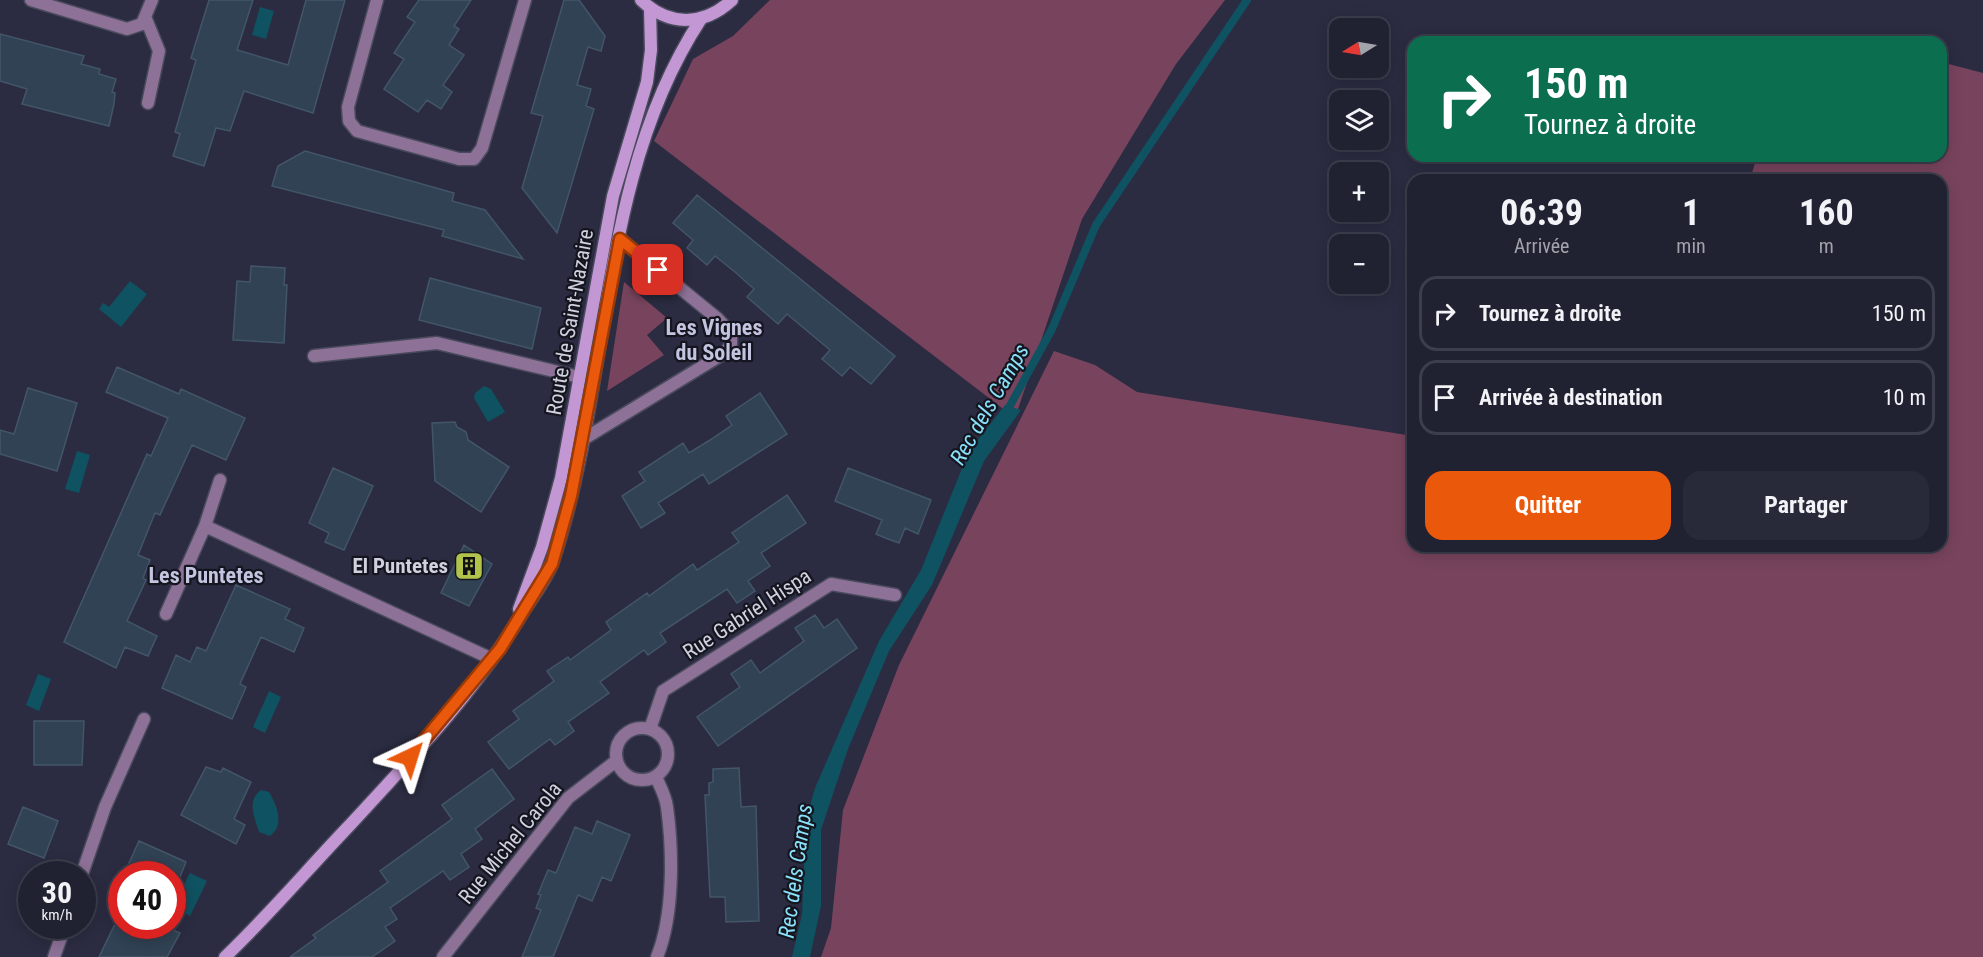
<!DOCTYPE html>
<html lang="fr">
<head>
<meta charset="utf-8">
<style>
  body { margin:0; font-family:"Roboto Condensed",sans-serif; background:#282939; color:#f1f3f6; height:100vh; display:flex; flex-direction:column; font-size:22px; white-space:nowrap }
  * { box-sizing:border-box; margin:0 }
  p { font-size:20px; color:#a2a3ab }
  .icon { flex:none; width:33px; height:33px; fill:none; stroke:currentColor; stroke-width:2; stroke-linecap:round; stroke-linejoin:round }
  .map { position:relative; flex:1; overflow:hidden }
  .drawer { position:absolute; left:1407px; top:174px; width:540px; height:378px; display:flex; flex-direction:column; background:#202131; border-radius:18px; box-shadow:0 3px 15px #0003,0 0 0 2px #3d3e4d }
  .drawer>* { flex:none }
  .banner { position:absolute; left:1407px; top:36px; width:540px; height:126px; border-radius:18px; box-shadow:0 3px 15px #0003,0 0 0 2px #3d3e4d; background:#0b6e4f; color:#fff; overflow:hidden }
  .needle { width:39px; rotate:259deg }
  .fabs { position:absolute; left:1329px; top:18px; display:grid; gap:12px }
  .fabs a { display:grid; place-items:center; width:60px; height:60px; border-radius:12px; background:#202131; box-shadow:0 3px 15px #0003,0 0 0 2px #3d3e4d; font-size:30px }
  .speed { position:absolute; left:18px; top:861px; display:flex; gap:12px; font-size:30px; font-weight:700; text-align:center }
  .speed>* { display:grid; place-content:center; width:78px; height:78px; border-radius:50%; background:#202131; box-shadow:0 3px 15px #0003,0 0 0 2px #3d3e4d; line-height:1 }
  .speed small { font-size:15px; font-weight:400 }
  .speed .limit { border:9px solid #d22; background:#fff; color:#111 }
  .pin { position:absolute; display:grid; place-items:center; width:51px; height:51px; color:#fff; margin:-26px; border-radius:12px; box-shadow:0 3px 9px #0006 }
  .me { position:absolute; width:66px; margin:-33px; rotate:41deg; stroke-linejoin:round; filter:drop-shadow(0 0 4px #0008) }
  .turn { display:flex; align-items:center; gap:21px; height:126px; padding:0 18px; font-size:27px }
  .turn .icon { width:78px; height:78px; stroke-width:2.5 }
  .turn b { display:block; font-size:42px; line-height:51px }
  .eta { display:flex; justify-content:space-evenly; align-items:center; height:102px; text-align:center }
  .eta b { font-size:36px; font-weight:700; line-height:42px }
  .primary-button { display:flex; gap:12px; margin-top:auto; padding:12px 18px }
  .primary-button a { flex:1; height:69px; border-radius:18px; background:#ea580c; color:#fff; font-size:24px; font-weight:700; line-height:69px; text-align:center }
  .primary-button a+a { background:#282939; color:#f1f3f6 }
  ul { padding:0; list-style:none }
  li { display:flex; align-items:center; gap:18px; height:75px; margin:0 12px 9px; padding:0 6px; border:3px solid #3d3e4d; border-radius:18px }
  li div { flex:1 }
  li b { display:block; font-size:22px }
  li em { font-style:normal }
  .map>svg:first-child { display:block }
</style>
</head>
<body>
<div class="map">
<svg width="1983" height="957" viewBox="0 0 1983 957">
  <rect width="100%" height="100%" fill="#2b2c41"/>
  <path fill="#78445d" d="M 770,0 L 1225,0 L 1176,64 L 1082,219 L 1015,418 L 654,141 L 693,59 L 733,36 Z
    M 1941,62 L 1983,73 L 1983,957 L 821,957 L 831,928 L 843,810 L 899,665 L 1054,351 L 1095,365 L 1137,392 L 1413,436 L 1413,546 L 1941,546 L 1941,180 L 1750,180 L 1757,156 L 1941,156 Z
    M 624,282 L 667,318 L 647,335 L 664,355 L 607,391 Z"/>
  <path fill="#0f5261" d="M 260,7 L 274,11 L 266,39 L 252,35 Z
    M 130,281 L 147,294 L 121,327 L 99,309 L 103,303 L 109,307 Z
    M 484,386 L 491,389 L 505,412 L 488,422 L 474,398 L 475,393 Z
    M 1005,405 L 1021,410 L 984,461 L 932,585 L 889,651 L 848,749 L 821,830 L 821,906 L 810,957 L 792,957 L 802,914 L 806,819 L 815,788 L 879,641 L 921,570 L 969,451 Z
    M 77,451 L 90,455 L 79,493 L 65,489 Z
    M 38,674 L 51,679 L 39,711 L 26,705 Z
    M 269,691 L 281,697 L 265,733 L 253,727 Z
    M 261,790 L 269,792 C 277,805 285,825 270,836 L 259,832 C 255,819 246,800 261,790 Z
    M 190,873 L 207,881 L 190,916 L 172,906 L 173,895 L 179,894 Z"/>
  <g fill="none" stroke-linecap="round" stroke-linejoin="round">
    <path stroke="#0f5261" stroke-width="8" d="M 1006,413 L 1052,329 L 1096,225 L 1247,0"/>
  </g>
  <path fill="#304254" stroke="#435569" stroke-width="1.5" d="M 209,0 L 253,0 L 237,50 L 288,65 L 306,0 L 345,0 L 313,113 L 244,91 L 230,131 L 216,128 L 204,166 L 173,156 L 180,134 L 175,132 L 196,60 L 191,58 Z
    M 419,0 L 471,0 L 454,26 L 459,29 L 449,45 L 464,55 L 443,85 L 452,92 L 441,109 L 427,100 L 418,112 L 384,89 L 404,59 L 394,53 L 415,22 L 407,17 Z
    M 564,0 L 579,0 L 605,36 L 601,51 L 588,47 L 577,85 L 591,89 L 586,106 L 594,109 L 557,233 L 522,188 L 543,116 L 531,113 Z
    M 0,34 L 84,56 L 81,64 L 100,69 L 99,74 L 116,79 L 112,92 L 115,93 L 114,104 L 109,126 L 22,104 L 27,89 L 0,81 Z
    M 305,151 L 454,193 L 452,201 L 485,210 L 523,259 L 442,236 L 444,230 L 272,186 L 278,166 Z
    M 697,195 L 895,356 L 871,384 L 850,367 L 842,376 L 822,359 L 830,350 L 787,314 L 778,324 L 747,297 L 754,289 L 735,272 L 715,256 L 707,265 L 687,248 L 693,240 L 673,223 Z
    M 251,266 L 285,268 L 284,285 L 287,285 L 284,343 L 233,340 L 237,281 L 250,282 Z
    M 430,278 L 541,308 L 532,349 L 419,320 Z
    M 117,367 L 179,394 L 181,389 L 245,418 L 226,460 L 192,445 L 160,515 L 155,513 L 138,555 L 150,560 L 143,578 L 146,580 L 127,621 L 157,636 L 148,656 L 125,647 L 116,668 L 64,642 L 147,454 L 151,456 L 168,418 L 106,392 Z
    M 28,388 L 77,403 L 57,471 L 0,454 L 0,430 L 14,434 Z
    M 760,393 L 787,434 L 709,484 L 703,474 L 680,489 L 658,503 L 665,513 L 641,528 L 622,496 L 645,481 L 639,472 L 683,443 L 689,453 L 710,440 L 732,425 L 726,416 Z
    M 455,422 L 457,427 L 466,432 L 468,440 L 509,467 L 481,512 L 435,481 L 432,423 Z
    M 333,468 L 373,486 L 344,550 L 325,542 L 329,533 L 309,523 Z
    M 848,468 L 931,500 L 918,534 L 905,528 L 899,543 L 888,539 L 876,534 L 882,520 L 835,501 Z
    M 787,495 L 806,523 L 761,553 L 770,566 L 748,581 L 755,591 L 737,603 L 727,589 L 660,633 L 666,642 L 648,655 L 644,650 L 600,682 L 609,693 L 568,722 L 574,731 L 555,745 L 550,739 L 509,769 L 488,742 L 519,719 L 513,711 L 554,681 L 547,671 L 568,657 L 570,660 L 611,630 L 606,622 L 647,593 L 649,596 L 693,564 L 697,570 L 739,542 L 732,533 Z
    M 464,545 L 492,564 L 469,606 L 441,593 Z
    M 236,585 L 290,609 L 285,619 L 304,628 L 294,652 L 261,637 L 240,684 L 246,687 L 232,719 L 162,688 L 176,655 L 190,662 L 197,647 L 206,651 Z
    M 815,615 L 824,628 L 837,619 L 857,648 L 718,746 L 697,717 L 740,687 L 731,674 L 751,660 L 760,673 L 804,641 L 795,628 Z
    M 34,721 L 84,721 L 82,765 L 34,765 Z
    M 206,767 L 221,772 L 223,768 L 251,782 L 234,819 L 245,825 L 236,844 L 181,815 Z
    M 739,768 L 741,807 L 756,806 L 759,921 L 726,922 L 725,897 L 710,897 L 705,795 L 709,795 L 709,783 L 713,782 L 713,769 Z
    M 492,769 L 514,799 L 475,829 L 482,839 L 461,854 L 469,867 L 450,880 L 443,871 L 390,908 L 397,919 L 385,927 L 395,941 L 372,957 L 290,957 L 316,938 L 313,935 L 388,882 L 380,871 L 452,819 L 442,805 Z
    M 23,807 L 58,821 L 44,858 L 8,844 Z
    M 597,821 L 630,835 L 611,881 L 602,877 L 592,901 L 578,895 L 553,957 L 522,957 L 541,910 L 536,908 L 541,895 L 538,894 L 548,870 L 556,873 L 575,827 L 592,834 Z
    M 139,841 L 186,862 L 178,882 L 172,882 L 172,874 L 124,874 Z
    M 114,926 L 164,926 L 180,933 L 167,957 L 99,957 Z"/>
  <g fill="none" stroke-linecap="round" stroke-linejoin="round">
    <g stroke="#494a5d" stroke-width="15">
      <path id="lane" d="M 314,356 L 437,343 L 579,377
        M 582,440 L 726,352 L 731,344 L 731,333 L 718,319 L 620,239"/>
    </g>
    <g stroke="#494a5d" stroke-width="15">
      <path id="street" d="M 31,0 L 127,29 L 142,24 L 152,0
        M 377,0 L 348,107 L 349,121 L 357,131 L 459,159 L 474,159 L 482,148 L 525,0
        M 146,19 L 159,51 L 148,103
        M 205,526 L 220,480
        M 166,614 L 205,526 L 492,659
        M616 754a26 26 0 1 1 52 0a26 26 0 1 1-52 0Z
        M 650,729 L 663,691 L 831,584 L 895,595
        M 656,777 C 660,786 666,797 667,807 C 673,851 674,915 657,957
        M 82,874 L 105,807 L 144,719
        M 54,957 L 65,926
        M 443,957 L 568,798 L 616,761"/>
    </g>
    <g stroke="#494a5d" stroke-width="15">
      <path id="secondary" d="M 641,0 C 669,27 704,26 732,0
        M 519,609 L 542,547 L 561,478 L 613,196 L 647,82 L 651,50 L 650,9
        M 225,957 C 268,916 307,870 348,827 C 410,760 476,691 523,612 C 533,596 547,579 553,561 C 612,384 596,179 701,19"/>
    </g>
    <use href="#lane" stroke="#8d7197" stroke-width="12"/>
    <use href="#street" stroke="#8d7197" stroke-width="12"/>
    <use href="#secondary" stroke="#c397d3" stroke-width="12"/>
  </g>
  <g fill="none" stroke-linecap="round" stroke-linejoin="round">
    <g stroke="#983908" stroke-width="15">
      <path id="route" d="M 410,757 L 500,649 L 552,564 L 571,496 L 620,239 L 658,270"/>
    </g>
    <use href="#route" stroke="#ea580c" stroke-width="10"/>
  </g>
  <defs>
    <g id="building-square" transform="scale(1.5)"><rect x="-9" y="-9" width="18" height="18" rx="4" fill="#b2c34c" stroke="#15151f"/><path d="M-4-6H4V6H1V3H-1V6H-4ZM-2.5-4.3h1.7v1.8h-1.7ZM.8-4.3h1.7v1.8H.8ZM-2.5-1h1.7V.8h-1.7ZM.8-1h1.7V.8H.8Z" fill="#111"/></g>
  </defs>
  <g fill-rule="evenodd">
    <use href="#building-square" x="469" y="566"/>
  </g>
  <g text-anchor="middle" stroke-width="4.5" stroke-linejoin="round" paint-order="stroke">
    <g font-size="21" fill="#d0d1df" stroke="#15151f">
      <text transform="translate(570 322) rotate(-80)" y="7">Route de Saint-Nazaire</text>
      <text transform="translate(747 614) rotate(-33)" y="7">Rue Gabriel Hispa</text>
      <text transform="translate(510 843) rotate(-51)" y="7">Rue Michel Carola</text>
    </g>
    <g font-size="21" font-weight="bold" fill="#d0d1df" stroke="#15151f" text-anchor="end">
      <text x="448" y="573">El Puntetes</text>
    </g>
    <g font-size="22" font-weight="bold" fill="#c3c4e0" stroke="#15151f">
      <text x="714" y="335">Les Vignes<tspan x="714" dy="25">du Soleil</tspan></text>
      <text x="206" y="583">Les Puntetes</text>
    </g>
    <g font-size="22" font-style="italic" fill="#8ae2fa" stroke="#15151f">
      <text transform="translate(989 404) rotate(-60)" y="8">Rec dels Camps</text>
      <text transform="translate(795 871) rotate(-82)" y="8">Rec dels Camps</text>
    </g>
  </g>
</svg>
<div class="fabs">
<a><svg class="needle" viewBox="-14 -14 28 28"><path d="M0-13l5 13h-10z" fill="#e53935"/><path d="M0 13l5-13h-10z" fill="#a2a3ab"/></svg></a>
<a><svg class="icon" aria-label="layers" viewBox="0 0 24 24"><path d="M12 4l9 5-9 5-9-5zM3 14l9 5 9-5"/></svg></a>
<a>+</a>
<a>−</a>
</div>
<div class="speed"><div>30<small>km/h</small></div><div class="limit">40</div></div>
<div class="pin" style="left:658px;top:270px;background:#d93025"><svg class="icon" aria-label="arrive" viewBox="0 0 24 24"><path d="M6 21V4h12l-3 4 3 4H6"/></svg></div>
<svg class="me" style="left:410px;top:757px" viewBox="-20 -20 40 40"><path d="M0-17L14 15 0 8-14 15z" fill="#ea580c" stroke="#fff" stroke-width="4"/></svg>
<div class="banner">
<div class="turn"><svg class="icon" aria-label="right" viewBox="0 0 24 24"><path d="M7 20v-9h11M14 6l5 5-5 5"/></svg><div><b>150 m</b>Tournez à droite</div></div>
</div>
<section class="drawer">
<div class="eta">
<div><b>06:39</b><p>Arrivée</p></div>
<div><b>1</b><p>min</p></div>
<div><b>160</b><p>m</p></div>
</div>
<ul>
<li><svg class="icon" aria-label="right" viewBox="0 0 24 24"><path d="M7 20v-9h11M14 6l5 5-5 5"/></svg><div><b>Tournez à droite</b></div><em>150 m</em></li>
<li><svg class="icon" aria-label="arrive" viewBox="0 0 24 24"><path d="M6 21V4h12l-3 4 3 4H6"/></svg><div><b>Arrivée à destination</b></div><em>10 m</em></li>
</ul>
<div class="primary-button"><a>Quitter</a><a>Partager</a></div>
</section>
</div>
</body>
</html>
